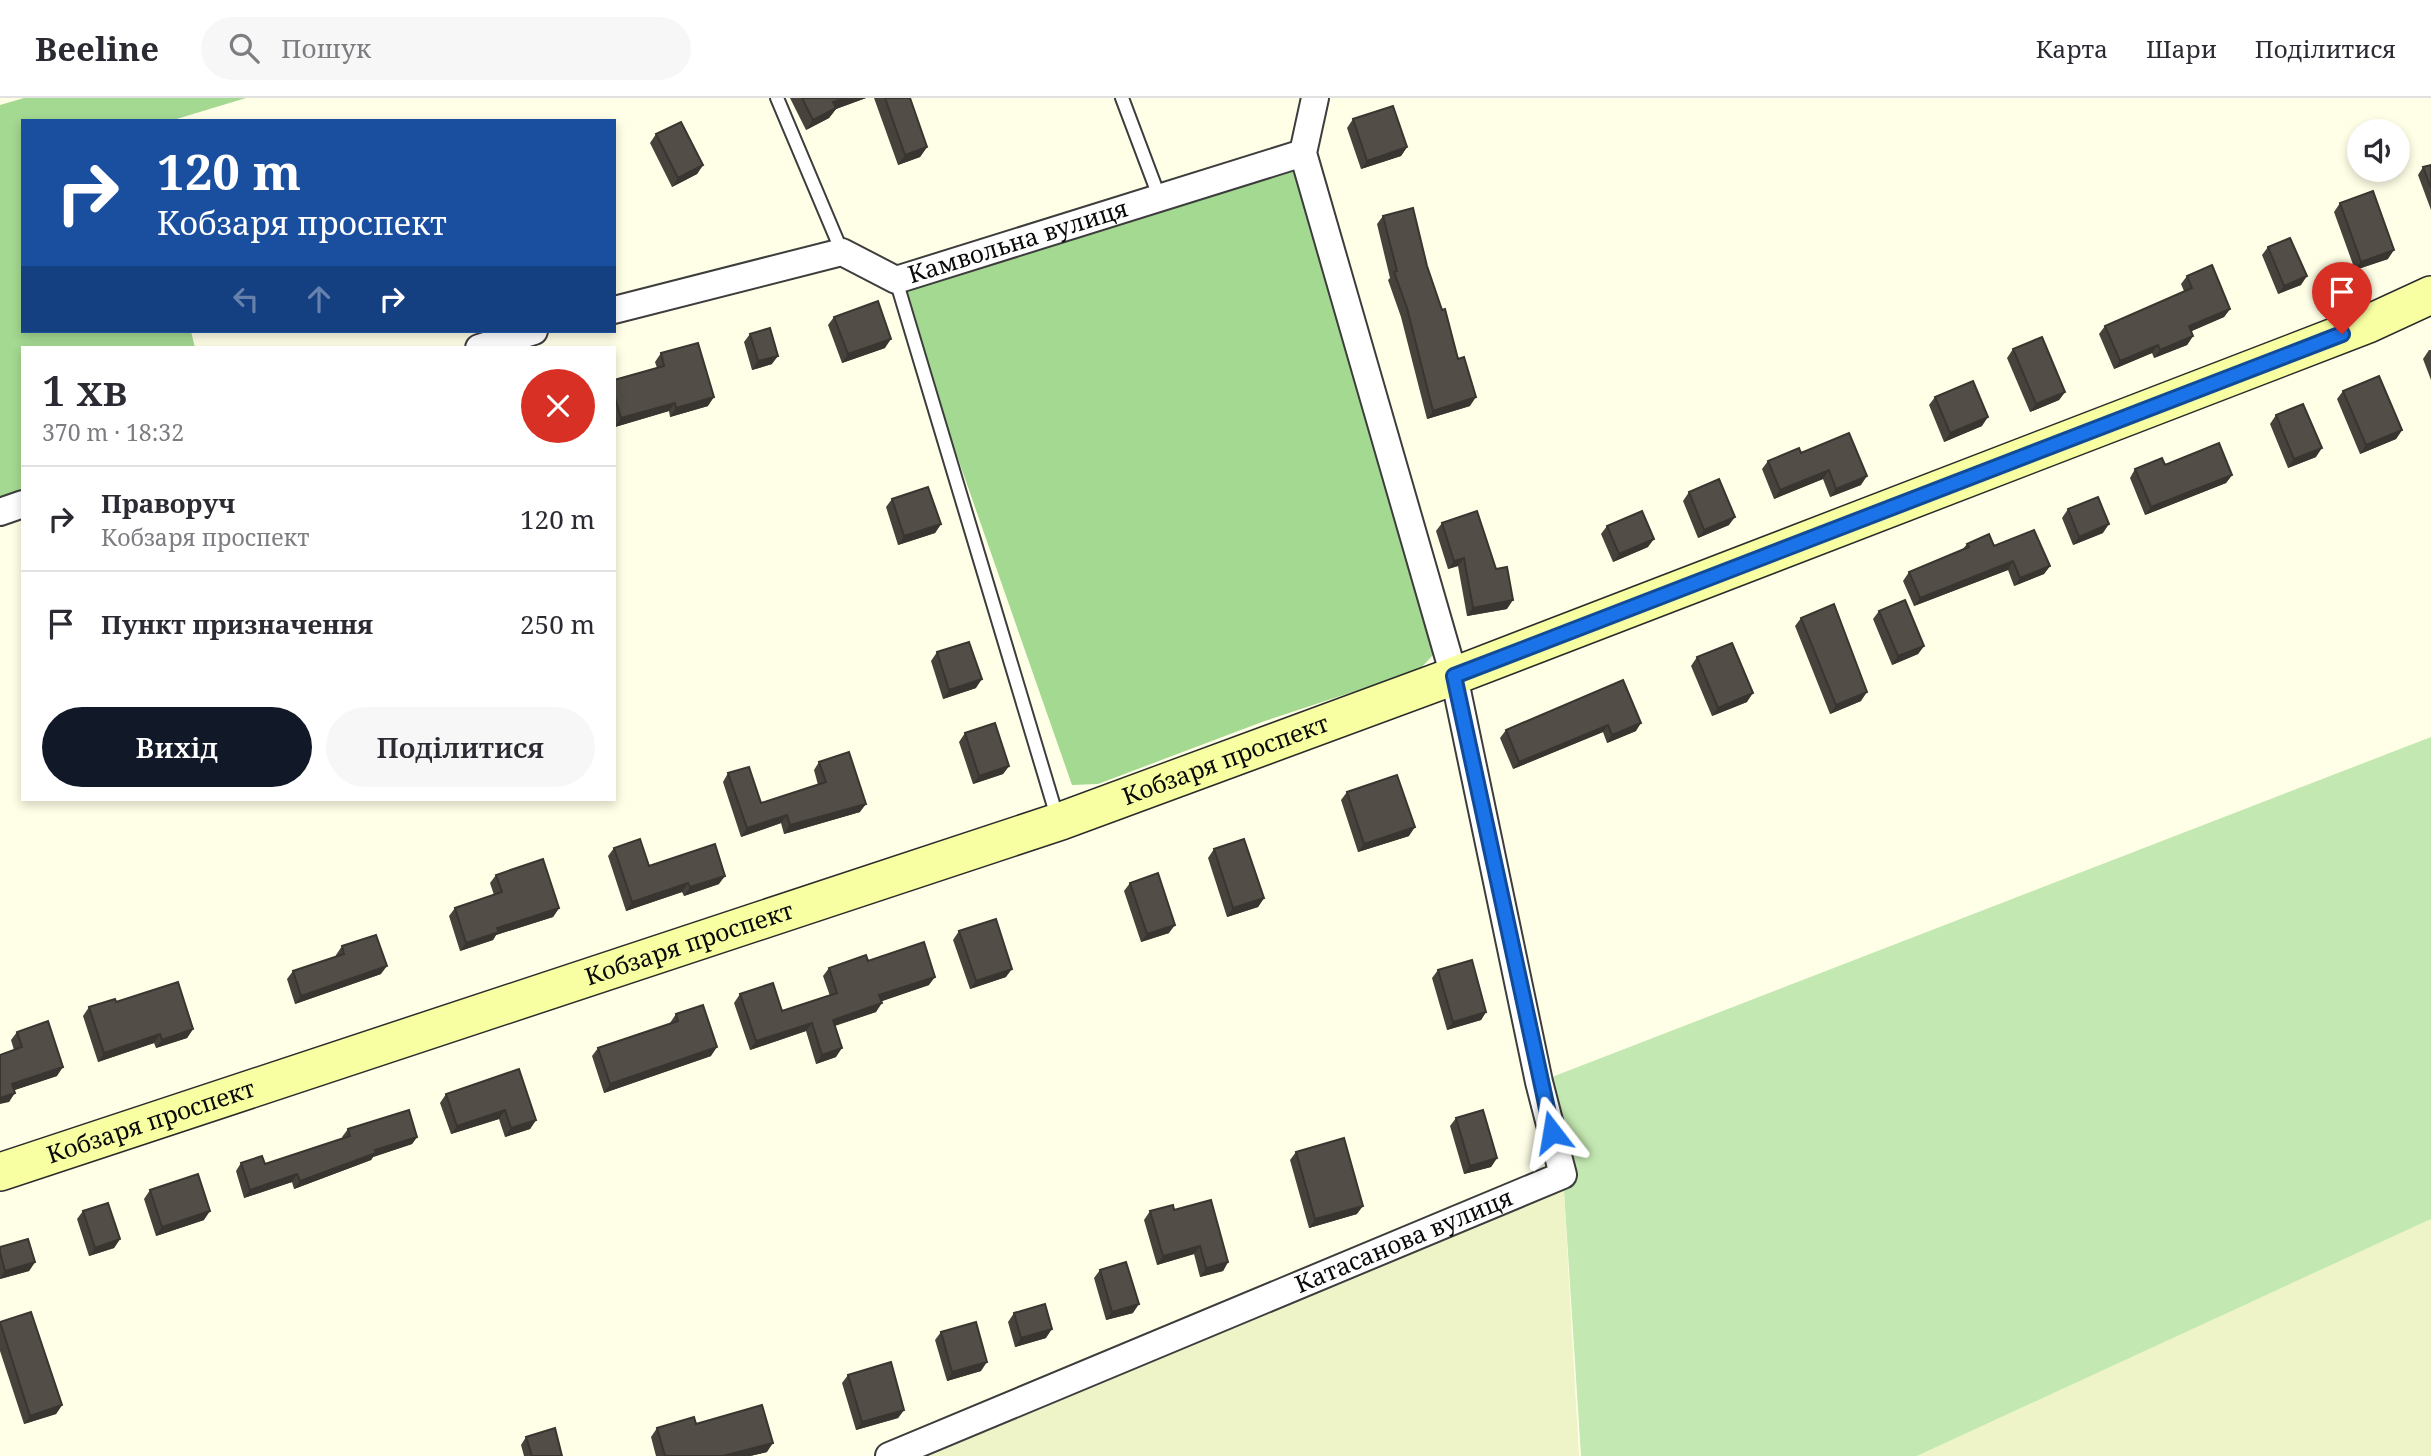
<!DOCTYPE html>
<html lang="uk">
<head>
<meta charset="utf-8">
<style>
  body { margin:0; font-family:"Noto Serif",serif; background:#f7f7f7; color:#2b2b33; height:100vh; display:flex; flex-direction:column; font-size:26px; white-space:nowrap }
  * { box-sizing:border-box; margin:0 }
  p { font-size:23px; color:#7c7c81 }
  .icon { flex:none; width:38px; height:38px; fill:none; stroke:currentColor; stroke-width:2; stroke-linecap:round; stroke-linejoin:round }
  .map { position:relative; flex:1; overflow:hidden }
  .details { position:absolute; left:21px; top:248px; width:595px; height:455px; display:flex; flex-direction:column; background:#fff; border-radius:0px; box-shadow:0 4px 10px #0003 }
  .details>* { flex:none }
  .top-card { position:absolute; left:21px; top:21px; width:595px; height:214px; border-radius:0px; box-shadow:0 4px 10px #0003; background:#1a4fa0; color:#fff; overflow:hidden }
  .fabs { position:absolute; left:2347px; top:21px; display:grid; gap:14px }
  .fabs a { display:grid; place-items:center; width:63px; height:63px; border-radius:50%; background:#fff; box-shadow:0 4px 10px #0003; font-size:35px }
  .pin { position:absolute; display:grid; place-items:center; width:60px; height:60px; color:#fff; margin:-72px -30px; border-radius:50% 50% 50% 0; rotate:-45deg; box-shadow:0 0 7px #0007 }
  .pin .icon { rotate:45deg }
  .me { position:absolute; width:77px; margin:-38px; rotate:346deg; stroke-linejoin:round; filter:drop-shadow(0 0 5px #0008) }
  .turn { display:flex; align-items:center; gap:24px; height:147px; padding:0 21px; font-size:32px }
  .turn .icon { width:91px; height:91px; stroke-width:2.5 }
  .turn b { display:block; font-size:49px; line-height:60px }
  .lanes { display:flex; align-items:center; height:66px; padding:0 21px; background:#0003; justify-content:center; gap:35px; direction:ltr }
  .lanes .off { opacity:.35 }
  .round { display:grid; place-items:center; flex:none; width:74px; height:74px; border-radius:37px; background:#f7f7f7 }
  .overview { display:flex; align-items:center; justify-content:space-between; height:119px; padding:0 21px }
  h1 { font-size:42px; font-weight:600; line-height:52px }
  .button { display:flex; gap:14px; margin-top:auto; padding:14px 21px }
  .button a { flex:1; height:80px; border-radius:42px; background:#111827; color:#fff; font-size:28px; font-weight:600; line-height:80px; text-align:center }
  .button a+a { background:#f7f7f7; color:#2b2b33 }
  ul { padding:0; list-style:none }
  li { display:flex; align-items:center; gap:21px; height:105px; padding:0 21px; border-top:2px solid #e1e1e2 }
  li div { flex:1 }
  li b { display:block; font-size:26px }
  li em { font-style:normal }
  header { display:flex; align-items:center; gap:42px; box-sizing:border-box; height:98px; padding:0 35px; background:#fff; border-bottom:2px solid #e1e1e2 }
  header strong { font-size:33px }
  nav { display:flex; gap:38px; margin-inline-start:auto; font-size:24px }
  .search { width:490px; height:63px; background:#f7f7f7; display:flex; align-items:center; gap:18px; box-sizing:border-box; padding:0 24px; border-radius:38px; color:#7c7c81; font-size:26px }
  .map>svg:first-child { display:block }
</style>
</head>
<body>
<header>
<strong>Beeline</strong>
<div class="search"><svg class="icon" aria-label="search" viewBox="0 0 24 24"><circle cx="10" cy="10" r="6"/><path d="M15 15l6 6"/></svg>Пошук</div>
<nav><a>Карта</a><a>Шари</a><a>Поділитися</a></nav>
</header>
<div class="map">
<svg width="2431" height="1358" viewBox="0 0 2431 1358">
  <rect width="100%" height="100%" fill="#ffffe7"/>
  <path fill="#eff4c8" d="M 1563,1077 L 1579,1358 L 889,1358 Z
    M 2431,1121 L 2431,1358 L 1917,1358 Z"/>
  <path fill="#c4e8b2" d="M 2431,639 L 2431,1121 L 1917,1358 L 1581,1358 L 1563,1077 L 1539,984 Z"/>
  <path fill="#a4d991" d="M 24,0 L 246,0 L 170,23 L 23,23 L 23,233 L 191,233 L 195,250 L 23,250 L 23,406 L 0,414 L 0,7 Z
    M 1303,55 L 1433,557 L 1419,572 L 1262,624 L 1098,686 L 1072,687 L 896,183 Z"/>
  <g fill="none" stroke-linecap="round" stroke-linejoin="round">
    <g stroke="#3d3d3d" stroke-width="16">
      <path id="lane" d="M 777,0 L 842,154
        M 1122,0 L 1160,101
        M 896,182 L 1058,722"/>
    </g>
    <g stroke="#3d3d3d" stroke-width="30">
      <g id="street">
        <path id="s1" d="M 614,212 L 842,154 L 896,182 L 1303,55"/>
        <path d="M 479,250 L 534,233"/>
        <path d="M 0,414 L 23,406"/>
        <path id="s2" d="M 889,1358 L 1563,1077 L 1539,984 L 1454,578 L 1303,55 L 1315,0"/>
      </g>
    </g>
    <g stroke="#2c2c2c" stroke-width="40">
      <g id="secondary">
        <path id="s3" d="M 0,1074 L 1061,723 L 1454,578 L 2368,226 L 2431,197"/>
      </g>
    </g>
    <use href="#lane" stroke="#fff" stroke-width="12"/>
    <use href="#street" stroke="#fff" stroke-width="26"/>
    <use href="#secondary" stroke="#f7ffa2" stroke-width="37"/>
  </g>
  <path fill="#47423c" d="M 790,0 L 866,0 L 836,11 L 829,20 L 806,32 Z
    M 874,0 L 910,0 L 927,49 L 920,59 L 898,67 Z
    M 1353,21 L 1407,49 L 1401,58 L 1361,71 L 1347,30 Z
    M 656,36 L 703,67 L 697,76 L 672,89 L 650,45 Z
    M 2431,67 L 2431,112 L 2418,77 L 2423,69 Z
    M 2340,105 L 2388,161 L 2355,172 L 2334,114 Z
    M 1383,118 L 1427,168 L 1470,308 L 1427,321 L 1401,219 L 1388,182 L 1390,180 L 1377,126 Z
    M 2268,149 L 2301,187 L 2278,196 L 2262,157 Z
    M 2187,178 L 2230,211 L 2224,219 L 2191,233 L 2193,238 L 2187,247 L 2154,260 L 2152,255 L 2114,271 L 2099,236 L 2105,228 L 2184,193 L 2181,186 Z
    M 834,219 L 885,250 L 842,265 L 828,227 Z
    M 750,236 L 772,266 L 752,272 L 744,244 Z
    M 2013,251 L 2065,294 L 2059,302 L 2030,314 L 2007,260 Z
    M 2429,252 L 2431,252 L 2431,282 L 2423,261 Z
    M 661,255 L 708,308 L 670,319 L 669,313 L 615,329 L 614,282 L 657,270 L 655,264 Z
    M 2343,293 L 2402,332 L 2396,341 L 2360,356 L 2337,301 Z
    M 1935,299 L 1982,328 L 1944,344 L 1929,307 Z
    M 2276,317 L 2316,359 L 2288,370 L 2270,326 Z
    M 1801,355 L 1861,387 L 1830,399 L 1823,381 L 1774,401 L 1762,371 L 1768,363 Z
    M 2165,367 L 2232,377 L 2226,385 L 2145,417 L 2130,380 L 2135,371 Z
    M 1689,394 L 1729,427 L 1698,440 L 1683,403 Z
    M 892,401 L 941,426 L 935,435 L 898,447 L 886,409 Z
    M 2068,411 L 2103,435 L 2073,447 L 2062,420 Z
    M 1442,425 L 1507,511 L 1467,518 L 1458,468 L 1448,471 L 1436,433 Z
    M 1607,428 L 1648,449 L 1613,464 L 1601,436 Z
    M 1967,446 L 1994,448 L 2050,468 L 2044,476 L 2014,488 L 2008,472 L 1914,508 L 1903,483 L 1909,474 L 1962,452 Z
    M 1879,513 L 1924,548 L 1918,556 L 1892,567 L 1873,521 Z
    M 1801,520 L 1861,603 L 1830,616 L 1795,528 Z
    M 937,554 L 976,590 L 943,601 L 931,563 Z
    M 1697,559 L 1747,604 L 1712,618 L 1691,568 Z
    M 1623,582 L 1636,633 L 1607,645 L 1603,634 L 1513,671 L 1500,640 L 1506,632 Z
    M 965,635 L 1009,668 L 1003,676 L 973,686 L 959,644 Z
    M 819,664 L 860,714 L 784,736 L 781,725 L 741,739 L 723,684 L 728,675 L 761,705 L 818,687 L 814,672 Z
    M 1347,694 L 1409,738 L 1358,754 L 1341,702 Z
    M 614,750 L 649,768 L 719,786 L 684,798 L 682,794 L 626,813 L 608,758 Z
    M 1214,751 L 1264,800 L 1258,809 L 1227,819 L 1208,760 Z
    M 496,777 L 559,810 L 553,819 L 496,837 L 493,842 L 460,853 L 449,818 L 455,810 L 494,797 L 490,785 Z
    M 1130,785 L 1169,835 L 1141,844 L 1124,793 Z
    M 959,833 L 1006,879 L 970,891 L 953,842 Z
    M 342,848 L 381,876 L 295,906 L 287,881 L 293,873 L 336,859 L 336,857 Z
    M 868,863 L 929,887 L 881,903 L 876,914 L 835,928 L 836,959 L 816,966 L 806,933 L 750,952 L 734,905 L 740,896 L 782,913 L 830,898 L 823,878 L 829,870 Z
    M 1438,872 L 1486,914 L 1481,922 L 1447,932 L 1432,880 Z
    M 116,904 L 193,931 L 187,940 L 156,950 L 154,945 L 98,964 L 83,918 L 89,909 Z
    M 676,916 L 711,958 L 604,995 L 592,958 L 598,950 L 670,926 L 670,925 Z
    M 17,934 L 57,978 L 14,992 L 9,1004 L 14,952 L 11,942 Z
    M 519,971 L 536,1022 L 530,1031 L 505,1039 L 499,1021 L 451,1036 L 440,1005 L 446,996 Z
    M 1456,1020 L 1497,1060 L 1491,1069 L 1464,1076 L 1450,1028 Z
    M 348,1031 L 417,1039 L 412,1046 L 373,1059 L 371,1062 L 294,1091 L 292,1084 L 244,1100 L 236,1073 L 241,1065 L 265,1066 L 343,1040 L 342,1039 Z
    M 1296,1054 L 1357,1116 L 1309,1130 L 1290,1062 Z
    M 150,1092 L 204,1122 L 156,1138 L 144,1101 Z
    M 1174,1112 L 1228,1164 L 1223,1173 L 1200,1179 L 1194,1156 L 1157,1167 L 1144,1122 L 1150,1113 Z
    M 83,1113 L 120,1141 L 114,1150 L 89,1158 L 77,1121 Z
    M 0,1149 L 35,1164 L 29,1173 L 0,1181 Z
    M 1100,1172 L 1133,1215 L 1106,1222 L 1094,1180 Z
    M 1014,1215 L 1046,1240 L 1015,1249 L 1008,1224 Z
    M 0,1224 L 62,1307 L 56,1316 L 24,1326 L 0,1253 Z
    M 941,1234 L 981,1273 L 947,1283 L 935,1242 Z
    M 848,1277 L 904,1312 L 898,1320 L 856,1332 L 842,1285 Z
    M 696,1326 L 767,1354 L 750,1358 L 656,1358 L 651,1339 L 657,1330 Z
    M 526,1339 L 562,1358 L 524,1358 L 521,1347 Z"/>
  <path fill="#393631" d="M 844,0 L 866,0 L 836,11 L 829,20 L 806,32 L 813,22 L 833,4 Z
    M 927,49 L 920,59 L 898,67 L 905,57 Z
    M 1407,49 L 1401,58 L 1361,71 L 1367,63 Z
    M 703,67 L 697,76 L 672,89 L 678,80 Z
    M 2394,152 L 2388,161 L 2355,172 L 2361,164 Z
    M 2307,178 L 2301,187 L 2278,196 L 2284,188 Z
    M 2230,211 L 2224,219 L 2183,237 L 2189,228 Z
    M 2193,238 L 2187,247 L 2154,260 L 2160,252 Z
    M 891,241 L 885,250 L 842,265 L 848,256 Z
    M 2158,247 L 2152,255 L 2114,271 L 2120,263 Z
    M 778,258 L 772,266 L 752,272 L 758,263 Z
    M 2065,294 L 2059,302 L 2030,314 L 2036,306 Z
    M 714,299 L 708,308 L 670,319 L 676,310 Z
    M 1476,299 L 1470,308 L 1427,321 L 1433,313 Z
    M 675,305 L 669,313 L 615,329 L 621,320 Z
    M 1988,319 L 1982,328 L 1944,344 L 1950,335 Z
    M 2402,332 L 2396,341 L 2360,356 L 2366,347 Z
    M 2322,350 L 2316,359 L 2288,370 L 2294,361 Z
    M 1829,372 L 1823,381 L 1774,401 L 1780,392 Z
    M 2232,377 L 2226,385 L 2145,417 L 2151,409 Z
    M 1867,378 L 1861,387 L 1830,399 L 1836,391 Z
    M 1735,419 L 1729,427 L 1698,440 L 1704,432 Z
    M 941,426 L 935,435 L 898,447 L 904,438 Z
    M 2109,426 L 2103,435 L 2073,447 L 2079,439 Z
    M 1654,441 L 1648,449 L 1613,464 L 1619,456 Z
    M 1464,460 L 1458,468 L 1448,471 L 1454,463 Z
    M 2013,463 L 2008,472 L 1914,508 L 1920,500 Z
    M 2050,468 L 2044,476 L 2014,488 L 2020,480 Z
    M 1513,502 L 1507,511 L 1467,518 L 1473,510 Z
    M 1924,548 L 1918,556 L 1892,567 L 1898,558 Z
    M 982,581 L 976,590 L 943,601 L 949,592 Z
    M 1867,594 L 1861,603 L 1830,616 L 1836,607 Z
    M 1753,595 L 1747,604 L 1712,618 L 1718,610 Z
    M 1641,625 L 1636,633 L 1607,645 L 1612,637 Z
    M 1608,627 L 1603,634 L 1513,671 L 1519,664 Z
    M 1009,668 L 1003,676 L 973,686 L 979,678 Z
    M 866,706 L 860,714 L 784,736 L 790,727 Z
    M 787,717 L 781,725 L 741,739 L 747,730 Z
    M 1415,729 L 1409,738 L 1358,754 L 1364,746 Z
    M 725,778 L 719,786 L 684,798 L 690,789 Z
    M 688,785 L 682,794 L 626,813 L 632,804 Z
    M 1264,800 L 1258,809 L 1227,819 L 1233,810 Z
    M 559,810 L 553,819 L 496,837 L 493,842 L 460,853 L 466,845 L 497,830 Z
    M 1175,827 L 1169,835 L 1141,844 L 1147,836 Z
    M 387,868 L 381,876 L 295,906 L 301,898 Z
    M 1012,871 L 1006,879 L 970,891 L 976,883 Z
    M 935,879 L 929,887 L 874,906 L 879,897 Z
    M 882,905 L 876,914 L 827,930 L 833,922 Z
    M 1486,914 L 1481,922 L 1447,932 L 1453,924 Z
    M 812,925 L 806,933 L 750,952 L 756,943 Z
    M 193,931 L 187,940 L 156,950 L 162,942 Z
    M 160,936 L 154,945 L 98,964 L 104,955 Z
    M 717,949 L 711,958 L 604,995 L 610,986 Z
    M 842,950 L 836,959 L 816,966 L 822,957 Z
    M 63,969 L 57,978 L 6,995 L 12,986 Z
    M 15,995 L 9,1004 L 0,1006 L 0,1000 Z
    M 505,1012 L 499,1021 L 451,1036 L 457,1028 Z
    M 536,1022 L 530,1031 L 505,1039 L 511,1030 Z
    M 417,1039 L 412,1046 L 373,1059 L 371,1062 L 294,1091 L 300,1083 L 375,1052 Z
    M 1497,1060 L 1491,1069 L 1464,1076 L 1470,1068 Z
    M 297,1076 L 292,1084 L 244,1100 L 250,1092 Z
    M 1363,1108 L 1357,1116 L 1309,1130 L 1315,1121 Z
    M 210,1113 L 204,1122 L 156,1138 L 162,1129 Z
    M 120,1141 L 114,1150 L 89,1158 L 95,1150 Z
    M 1200,1148 L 1194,1156 L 1157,1167 L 1163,1158 Z
    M 35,1164 L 29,1173 L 0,1181 L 5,1173 Z
    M 1228,1164 L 1223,1173 L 1200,1179 L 1206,1170 Z
    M 1139,1206 L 1133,1215 L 1106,1222 L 1112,1214 Z
    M 1052,1231 L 1046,1240 L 1015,1249 L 1021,1240 Z
    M 987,1264 L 981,1273 L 947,1283 L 952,1274 Z
    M 62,1307 L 56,1316 L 24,1326 L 30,1318 Z
    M 904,1312 L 898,1320 L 856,1332 L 862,1324 Z
    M 773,1345 L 767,1354 L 750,1358 L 723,1358 Z"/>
  <path fill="#524d46" stroke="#393631" stroke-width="2" d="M 802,0 L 844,0 L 833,4 L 836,10 L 813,22 Z
    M 885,0 L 910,0 L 927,49 L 905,57 Z
    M 1393,8 L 1407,49 L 1367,63 L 1353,21 Z
    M 681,24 L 703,67 L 678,80 L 656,36 Z
    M 2431,67 L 2431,90 L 2423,69 Z
    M 2373,93 L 2394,152 L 2361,164 L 2340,105 Z
    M 1413,110 L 1427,168 L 1442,212 L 1445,211 L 1458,261 L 1464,259 L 1476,299 L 1433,313 L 1407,210 L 1394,174 L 1397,173 L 1383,118 Z
    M 2290,140 L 2307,178 L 2284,188 L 2268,149 Z
    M 2212,167 L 2230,211 L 2189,228 L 2193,238 L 2160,252 L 2158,247 L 2120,263 L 2105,228 L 2192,190 L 2187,178 Z
    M 878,203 L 891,241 L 848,256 L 834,219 Z
    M 770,230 L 778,258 L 758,263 L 750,236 Z
    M 2042,239 L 2065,294 L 2036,306 L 2013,251 Z
    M 698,245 L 714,299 L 676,310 L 675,305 L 621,320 L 614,296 L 614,282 L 664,268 L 661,255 Z
    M 2379,278 L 2402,332 L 2366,347 L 2343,293 Z
    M 1973,283 L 1988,319 L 1950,335 L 1935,299 Z
    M 2303,306 L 2322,350 L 2294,361 L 2276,317 Z
    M 1849,335 L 1867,378 L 1836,391 L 1829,372 L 1780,392 L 1768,363 L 1799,350 L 1801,355 Z
    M 2219,345 L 2232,377 L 2151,409 L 2135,371 L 2162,360 L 2165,367 Z
    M 1719,381 L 1735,419 L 1704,432 L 1689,394 Z
    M 928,389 L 941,426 L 904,438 L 892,401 Z
    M 2098,399 L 2109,426 L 2079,439 L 2068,411 Z
    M 1477,413 L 1496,471 L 1507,469 L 1513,502 L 1473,510 L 1464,460 L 1454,463 L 1442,425 Z
    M 1642,413 L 1654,441 L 1619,456 L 1607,428 Z
    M 2034,432 L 2050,468 L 2020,480 L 2013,463 L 1920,500 L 1909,474 L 1969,449 L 1967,446 L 1989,436 L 1994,448 Z
    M 1905,502 L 1924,548 L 1898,558 L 1879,513 Z
    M 1834,506 L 1867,594 L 1836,607 L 1801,520 Z
    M 969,544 L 982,581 L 949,592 L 937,554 Z
    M 1732,545 L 1753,595 L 1718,610 L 1697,559 Z
    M 1623,582 L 1641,625 L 1612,637 L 1608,627 L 1519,664 L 1506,632 Z
    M 995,625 L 1009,668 L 979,678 L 965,635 Z
    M 849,654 L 866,706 L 790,727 L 787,717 L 747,730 L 728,675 L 749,669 L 761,705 L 826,684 L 819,664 Z
    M 1397,677 L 1415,729 L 1364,746 L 1347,694 Z
    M 640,741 L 649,768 L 715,746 L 725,778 L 690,789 L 688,785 L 632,804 L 614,750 Z
    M 1244,741 L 1264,800 L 1233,810 L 1214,751 Z
    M 543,761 L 559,810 L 497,830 L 499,834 L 466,845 L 455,810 L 502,794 L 496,777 Z
    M 1158,775 L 1175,827 L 1147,836 L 1130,785 Z
    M 996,821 L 1012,871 L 976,883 L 959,833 Z
    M 376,837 L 387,868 L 301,898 L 293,873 L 344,856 L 342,848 Z
    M 924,844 L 935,879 L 879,897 L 882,905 L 833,922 L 842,950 L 822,957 L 812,925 L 756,943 L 740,896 L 773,885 L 782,913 L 837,895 L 829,870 L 866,857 L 868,863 Z
    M 1472,862 L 1486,914 L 1453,924 L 1438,872 Z
    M 178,884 L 193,931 L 162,942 L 160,936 L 104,955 L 89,909 L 115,901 L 116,904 Z
    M 703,907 L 717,949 L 610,986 L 598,950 L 678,923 L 676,916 Z
    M 48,923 L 63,969 L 12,986 L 15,995 L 0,1000 L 0,957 L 22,949 L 17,934 Z
    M 519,971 L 536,1022 L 511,1030 L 505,1012 L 457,1028 L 446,996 Z
    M 409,1012 L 417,1039 L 375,1052 L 376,1055 L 300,1083 L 297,1076 L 250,1092 L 241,1065 L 262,1058 L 265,1066 L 350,1038 L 348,1031 Z
    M 1483,1012 L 1497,1060 L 1470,1068 L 1456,1020 Z
    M 1344,1040 L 1363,1108 L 1315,1121 L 1296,1054 Z
    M 198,1076 L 210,1113 L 162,1129 L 150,1092 Z
    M 1211,1102 L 1228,1164 L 1206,1170 L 1200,1148 L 1163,1158 L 1150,1113 L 1173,1107 L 1174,1112 Z
    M 108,1105 L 120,1141 L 95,1150 L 83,1113 Z
    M 28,1141 L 35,1164 L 5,1173 L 0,1154 L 0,1149 Z
    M 1126,1164 L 1139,1206 L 1112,1214 L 1100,1172 Z
    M 1045,1206 L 1052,1231 L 1021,1240 L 1014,1215 Z
    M 31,1214 L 62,1307 L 30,1318 L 0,1224 Z
    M 976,1224 L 987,1264 L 952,1274 L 941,1234 Z
    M 891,1264 L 904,1312 L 862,1324 L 848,1277 Z
    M 762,1307 L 773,1345 L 723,1358 L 665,1358 L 657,1330 L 694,1319 L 696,1326 Z
    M 555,1330 L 562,1358 L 532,1358 L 526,1339 Z"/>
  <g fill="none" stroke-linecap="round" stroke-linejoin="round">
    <g stroke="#114b97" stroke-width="18">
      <path id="route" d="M 1552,1034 L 1454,578 L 2342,236"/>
    </g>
    <use href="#route" stroke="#1a73e8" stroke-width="12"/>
  </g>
  <g text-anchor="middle" stroke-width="7" stroke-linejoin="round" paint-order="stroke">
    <g font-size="24" fill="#0a0a0a" stroke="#fff">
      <text dy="8" stroke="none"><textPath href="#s1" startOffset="424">Камвольна вулиця</textPath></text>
      <text dy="8" stroke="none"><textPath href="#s3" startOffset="1293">Кобзаря проспект</textPath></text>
      <text dy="8" stroke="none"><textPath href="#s3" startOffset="726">Кобзаря проспект</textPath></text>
      <text dy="8" stroke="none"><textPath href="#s3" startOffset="159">Кобзаря проспект</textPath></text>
      <text dy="8" stroke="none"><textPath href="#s2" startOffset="558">Катасанова вулиця</textPath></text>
    </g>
  </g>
</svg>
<div class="fabs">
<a><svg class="icon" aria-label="sound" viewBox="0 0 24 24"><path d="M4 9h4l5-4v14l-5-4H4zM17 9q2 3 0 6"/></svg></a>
</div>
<div class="pin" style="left:2342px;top:236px;background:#d93025"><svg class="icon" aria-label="arrive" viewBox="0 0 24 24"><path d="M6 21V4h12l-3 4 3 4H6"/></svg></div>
<svg class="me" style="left:1552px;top:1034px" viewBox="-20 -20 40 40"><path d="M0-17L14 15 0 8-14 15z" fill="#1a73e8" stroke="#fff" stroke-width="4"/></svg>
<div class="top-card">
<div class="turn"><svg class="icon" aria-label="right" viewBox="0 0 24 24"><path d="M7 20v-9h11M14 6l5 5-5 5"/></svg><div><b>120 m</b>Кобзаря проспект</div></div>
<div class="lanes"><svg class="icon off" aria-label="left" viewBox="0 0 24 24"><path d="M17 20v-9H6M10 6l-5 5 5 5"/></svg><svg class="icon off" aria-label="ahead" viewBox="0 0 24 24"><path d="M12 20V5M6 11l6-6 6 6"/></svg><svg class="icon" aria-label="right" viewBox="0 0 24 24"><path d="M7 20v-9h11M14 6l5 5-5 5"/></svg></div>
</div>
<section class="details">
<div class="overview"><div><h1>1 хв</h1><p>370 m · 18:32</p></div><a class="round" style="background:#d93025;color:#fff"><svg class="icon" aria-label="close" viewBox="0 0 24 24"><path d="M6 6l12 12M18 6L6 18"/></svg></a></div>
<ul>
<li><svg class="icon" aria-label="right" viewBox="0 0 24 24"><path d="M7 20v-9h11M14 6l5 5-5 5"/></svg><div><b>Праворуч</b><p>Кобзаря проспект</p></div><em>120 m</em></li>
<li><svg class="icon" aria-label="arrive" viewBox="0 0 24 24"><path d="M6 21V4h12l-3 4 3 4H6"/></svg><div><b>Пункт призначення</b></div><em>250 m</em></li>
</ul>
<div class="button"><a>Вихід</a><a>Поділитися</a></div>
</section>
</div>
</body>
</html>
